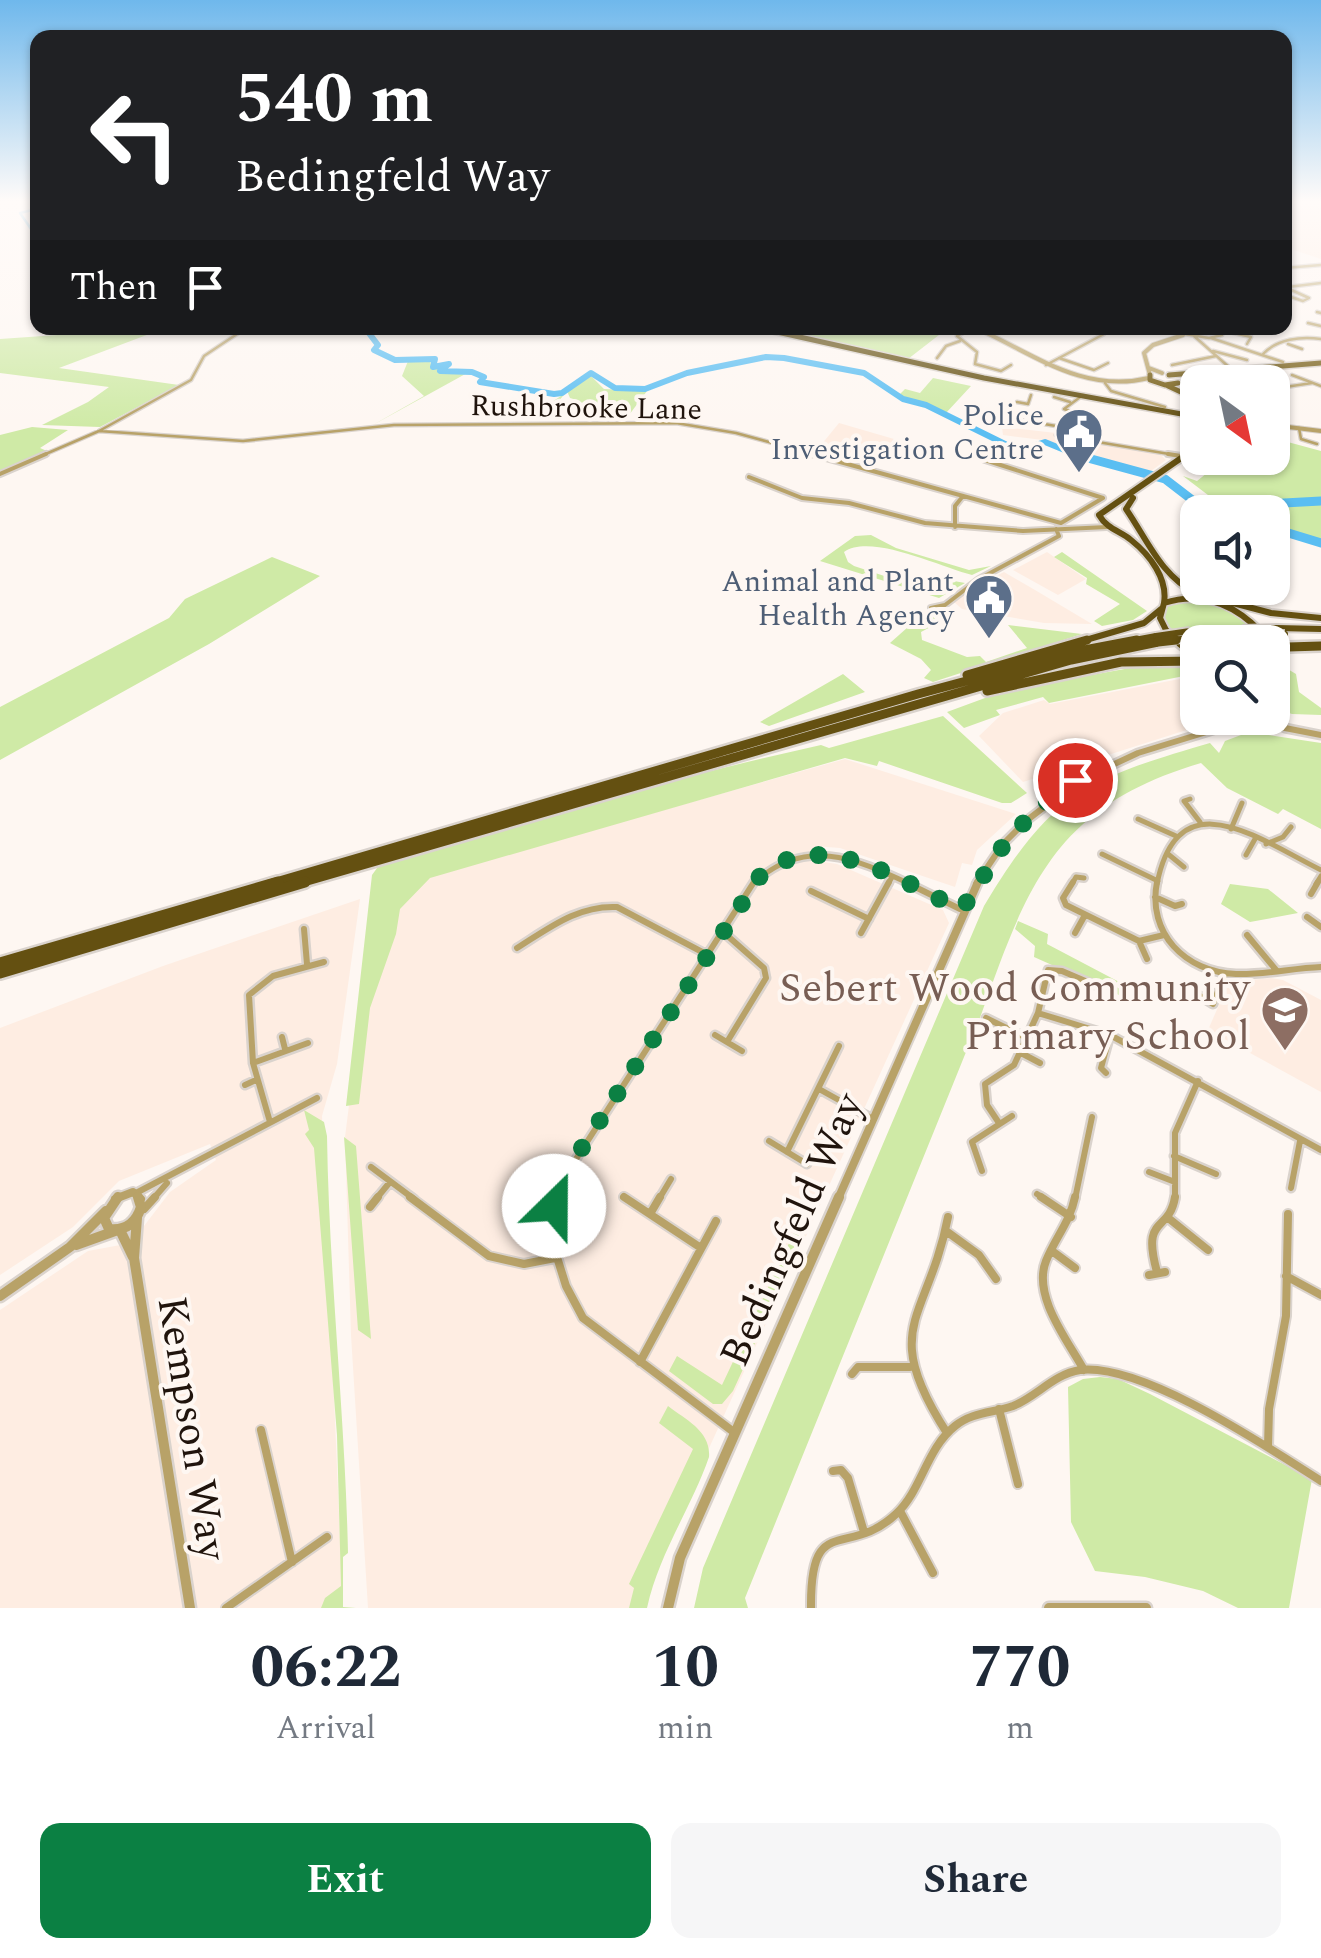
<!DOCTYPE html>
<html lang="en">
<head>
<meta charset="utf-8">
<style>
  body { margin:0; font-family:Spectral,serif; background:#f6f6f7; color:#1f2937; height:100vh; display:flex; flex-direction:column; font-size:38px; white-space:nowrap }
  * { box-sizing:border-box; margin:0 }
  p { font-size:32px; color:#747a83 }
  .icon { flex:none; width:55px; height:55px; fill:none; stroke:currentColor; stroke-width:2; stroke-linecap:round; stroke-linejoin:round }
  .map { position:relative; height:1608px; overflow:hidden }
  .details { display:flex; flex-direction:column; background:#fff; flex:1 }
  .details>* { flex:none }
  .hud { position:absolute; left:30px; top:30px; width:1262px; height:305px; border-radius:20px; box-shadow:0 2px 8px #0004; background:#202124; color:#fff; overflow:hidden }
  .needle { width:65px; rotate:147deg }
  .fabs { position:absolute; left:1180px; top:365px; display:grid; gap:20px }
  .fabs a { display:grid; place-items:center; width:110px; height:110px; border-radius:20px; background:#fff; box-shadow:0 2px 8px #0004; font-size:50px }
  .pin { position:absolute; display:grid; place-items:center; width:85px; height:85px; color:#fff; margin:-42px; border:5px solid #fff; border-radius:50%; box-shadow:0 2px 10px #0007 }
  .me { position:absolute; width:110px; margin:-55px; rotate:23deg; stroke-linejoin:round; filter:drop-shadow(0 0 8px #0008) }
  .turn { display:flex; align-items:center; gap:35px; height:210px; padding:0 40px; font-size:45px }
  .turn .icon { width:130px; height:130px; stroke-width:2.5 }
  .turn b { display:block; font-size:70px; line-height:85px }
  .then { display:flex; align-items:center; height:95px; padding:0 40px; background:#0003; gap:20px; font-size:38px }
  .eta { display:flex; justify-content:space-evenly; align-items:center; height:170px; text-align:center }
  .eta b { font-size:60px; font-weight:700; line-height:70px }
  .cta { display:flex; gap:20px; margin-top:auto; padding:20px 40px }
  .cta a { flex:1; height:115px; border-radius:20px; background:#0b8043; color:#fff; font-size:40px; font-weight:700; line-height:115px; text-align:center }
  .cta a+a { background:#f6f6f7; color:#1f2937 }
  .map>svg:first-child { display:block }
</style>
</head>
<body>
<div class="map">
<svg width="1321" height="1608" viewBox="0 0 1321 1608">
  <rect width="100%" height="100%" fill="#fef7f2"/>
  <path fill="#feede2" d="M 1285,203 L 1321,207 L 1321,259 L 1285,247 Z
    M 839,423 L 894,439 L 875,459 L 821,445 Z
    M 1002,427 L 1056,433 L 1057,437 L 1160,454 L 1166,460 L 1151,471 L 1089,457 L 1043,440 L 1003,435 Z
    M 1047,552 L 1086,579 L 1058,595 L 1013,570 Z
    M 1004,572 L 1035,590 L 1092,624 L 1044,623 L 962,609 L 954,602 L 966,591 Z
    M 1195,676 L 1198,718 L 1209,718 L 1196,727 L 1023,782 L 979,736 L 1003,713 L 1044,700 L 1050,704 Z
    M 845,759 L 1016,814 L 977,850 L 972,865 L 962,863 L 955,887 L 840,848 L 814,846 L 824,862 L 837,864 L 943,910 L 949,923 L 636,1608 L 368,1608 L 351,1335 L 345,1137 L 376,891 Z
    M 360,899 L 337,1064 L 322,1116 L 343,1608 L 0,1608 L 0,1310 L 88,1251 L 131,1243 L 170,1192 L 216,1160 L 210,1144 L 119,1181 L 73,1227 L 0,1275 L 0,1028 L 163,966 Z
    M 1271,978 L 1283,980 L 1321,1000 L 1321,1092 L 1208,1030 L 1229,982 Z"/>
  <path fill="#cfeaa6" d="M 158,328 L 160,330 L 59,368 L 179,385 L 100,427 L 42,425 L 88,402 L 109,387 L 0,373 L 0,339 Z
    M 781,328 L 948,328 L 908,359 L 777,330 Z
    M 430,358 L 431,366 L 447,365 L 440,373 L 469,372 L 371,426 L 424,396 L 402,376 L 408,361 Z
    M 591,376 L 604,389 L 647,391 L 626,419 L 595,420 L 593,411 L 607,406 L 578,407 L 575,403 L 580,401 L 570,398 L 567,391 L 558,402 L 552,402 Z
    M 933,378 L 971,386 L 946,413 L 899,395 L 905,389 L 920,393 Z
    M 32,427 L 68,430 L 40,448 L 47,451 L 0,471 L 0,435 Z
    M 1273,438 L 1321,451 L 1321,541 L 1273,527 L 1272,512 L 1229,511 L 1183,476 L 1197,481 L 1212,469 L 1189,459 L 1197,452 L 1198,458 L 1272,458 Z
    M 871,535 L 896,548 L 969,570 L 991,566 L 972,575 C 940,567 871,533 844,552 L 848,562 L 854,566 L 930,591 L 954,581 L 965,583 L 939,598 L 820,561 L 855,536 Z
    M 1062,552 L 1147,611 L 1133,620 L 1102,626 L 1094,621 L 1120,604 L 1086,584 L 1087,578 L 1054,557 Z
    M 272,557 L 320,576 L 209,644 L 0,760 L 0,707 L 169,618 L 185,599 Z
    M 1186,599 L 1222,605 L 1254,625 L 1171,631 L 1163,618 L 1166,606 Z
    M 935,614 L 940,622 L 921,632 L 922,640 L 967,657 L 980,656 L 986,662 L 1027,648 L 1008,625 L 1082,634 L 933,682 L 924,678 L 931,670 L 921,659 L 890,643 L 908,627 Z
    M 1163,662 L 1197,665 L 1197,677 L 1194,674 L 1049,703 L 1043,697 L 996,710 L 1000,715 L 964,728 L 947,712 L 1004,691 Z
    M 1286,668 L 1296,674 L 1299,692 L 1321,708 L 1321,715 L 1292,714 L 1275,708 Z
    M 843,674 L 865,692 L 769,726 L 760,722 Z
    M 943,716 L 1027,793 L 1011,803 L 1002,803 L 879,761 L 877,766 L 845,758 L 430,878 L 400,909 L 396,934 L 370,1008 L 359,1104 L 346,1106 L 372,875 L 380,864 C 525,819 672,778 821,745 L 829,748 Z
    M 1249,732 L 1321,743 L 1321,829 L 1283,809 L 1278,814 L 1227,788 L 1201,763 C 1056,806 1028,883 981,1015 L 745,1598 L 748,1608 L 694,1608 L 703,1568 L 984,906 C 1052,792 1087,779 1210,743 L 1219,753 L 1225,741 Z
    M 1230,884 L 1268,889 L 1298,913 L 1250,922 L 1221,904 Z
    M 1018,921 L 1048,934 L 1047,944 L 1123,984 L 1119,995 L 1034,957 L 1035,946 L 1015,929 Z
    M 304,1110 L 324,1122 L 327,1136 C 329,1275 345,1414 348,1553 L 343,1557 L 343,1607 L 356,1608 L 321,1608 L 325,1598 L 341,1586 L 337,1435 L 314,1148 L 305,1134 L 309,1130 Z
    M 344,1137 L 356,1146 L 371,1339 L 358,1330 Z
    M 799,1222 L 808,1227 L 733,1391 L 722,1404 L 713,1404 L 669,1371 L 677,1356 L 722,1385 Z
    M 1100,1377 L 1118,1379 L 1150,1394 L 1312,1479 L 1289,1608 L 1238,1608 L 1203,1591 L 1145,1577 L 1095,1571 L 1071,1522 L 1068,1387 L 1083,1379 Z
    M 668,1406 C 686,1420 711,1431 709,1457 C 691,1509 659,1553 647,1608 L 629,1608 L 634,1588 L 629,1584 L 693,1449 L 659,1423 Z"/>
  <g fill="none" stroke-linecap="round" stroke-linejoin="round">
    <path stroke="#5abef2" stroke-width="2.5" d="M 38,203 L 36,209 L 20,213 L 38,239"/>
    <path stroke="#5abef2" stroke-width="6" d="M 365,328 L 378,345 L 374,350 L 395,360 L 435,359 L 433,367 L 449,364 L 440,371 L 472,372 L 484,377 L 480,382 L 554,394 L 562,393 L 591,373 L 615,388 L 645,389 L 687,373 L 766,357 L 784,358 L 864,373 L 903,399 L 926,405 L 1007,445 L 1026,448 L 1045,442 L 1079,456"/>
    <path stroke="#5abef2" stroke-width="9" d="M 1073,454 L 1165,479 L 1208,512
      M 1245,512 L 1249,505 L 1321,501
      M 1272,528 L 1321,543"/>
    <g stroke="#dad3cd" stroke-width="5">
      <path id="minor-far4" d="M 1285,287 L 1309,298 L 1303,301 L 1285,295
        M 1288,287 L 1321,283
        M 1285,307 L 1289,309 L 1285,310
        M 1317,312 L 1321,313
        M 1308,323 L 1321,326
        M 972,328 L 957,336 L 977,352 L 975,364 L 1001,371 L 1011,365
        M 1221,330 L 1251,337 L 1247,344
        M 1185,334 L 1209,338 L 1222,335 L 1219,328
        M 1194,336 L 1230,368
        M 1211,338 L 1283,362
        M 1288,344 L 1302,349
        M 1213,351 L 1247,360
        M 1263,354 C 1277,339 1301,336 1321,339
        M 937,358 L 946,346 L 960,341
        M 1059,358 L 1094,370 L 1108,363
        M 1046,365 L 1104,334
        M 1172,365 L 1216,356
        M 1292,375 L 1321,386
        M 1240,377 L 1247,382
        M 1105,383 L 1111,391 L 1165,407
        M 1272,389 L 1312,383
        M 1054,397 L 1070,402
        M 1017,402 L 1028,404 L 1031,395
        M 1081,415 L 1064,409 L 1083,395
        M 1014,419 L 1062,427 L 1068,430 L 1067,437
        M 1066,428 L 1084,430
        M 1299,428 L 1301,439 L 1317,444
        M 99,431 L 243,441 L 394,425 L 676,423 L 736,433 L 820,456
        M 1056,435 L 1181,456
        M 41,456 L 99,431 L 191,380 L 204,356 L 246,328"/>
    </g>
    <g stroke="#dad3cd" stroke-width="8">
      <path id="minor-far3" d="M 811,454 L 1061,523 L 1103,498
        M 1168,454 L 1181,456
        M 985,460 L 1103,498
        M 0,474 L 46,454
        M 749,477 L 802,498 L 849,503 L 925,523 L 1023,531 L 1107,527
        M 955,527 L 955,506 L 963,496
        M 931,608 L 945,605 L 979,579 L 1059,536 L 1056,529"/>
    </g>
    <g stroke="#dad3cd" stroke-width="10">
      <path id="minor-far2" d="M 1190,799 L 1184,801 L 1200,822
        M 1138,819 L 1176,836
        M 1231,829 L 1242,803
        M 1266,844 L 1283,837 L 1291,827
        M 1102,854 L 1158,881
        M 1168,854 L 1184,867
        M 1246,855 L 1255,839
        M 753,884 C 803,836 855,858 910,884
        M 888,884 L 892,877
        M 1072,884 L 1076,877 L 1084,878
        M 1157,884 C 1178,777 1260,840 1321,870
        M 1316,884 L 1321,876"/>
    </g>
    <g stroke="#dad3cd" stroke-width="11">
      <path id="minor-far1" d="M 905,882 L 960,909
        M 1073,882 L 1063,898 L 1066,905 L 1139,941 L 1164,935
        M 1157,882 C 1147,933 1185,972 1236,974 C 1264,975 1293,968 1321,967
        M 811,891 L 869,919
        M 1311,894 L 1318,882
        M 1155,897 L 1175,906 L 1182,904
        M 1307,917 L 1321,927
        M 304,929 L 307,964
        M 722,931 L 764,968 L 766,978 L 727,1042
        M 861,933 L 889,882
        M 1075,933 L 1085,915
        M 1247,935 L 1276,970
        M 1139,941 L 1147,959
        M 517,948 C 549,928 578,905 617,907 L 706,954
        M 1200,996 L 1213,1004 L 1225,973
        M 1038,1013 L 1048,970 L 1062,971 L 1097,986
        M 986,1018 L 1027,1038
        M 715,1035 L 742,1051
        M 282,1037 L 285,1049
        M 1021,1053 L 1040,1063
        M 253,1063 L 308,1043
        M 1106,1073 L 1101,1068 L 1110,1035
        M 245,1085 L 256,1080
        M 819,1089 L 873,1119
        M 270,1122 L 253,1063 L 249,995 L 273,976 L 324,962
        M 999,1123 L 987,1105 L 985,1084 L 1014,1065 L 1038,1013 L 1110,1035 L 1321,1150
        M 769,1141 L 807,1164
        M 787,1152 L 839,1046
        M 1174,1156 L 1216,1174
        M 371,1167 L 414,1199
        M 982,1171 L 972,1142 L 1012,1116
        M 1149,1172 L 1175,1182
        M 1291,1188 L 1300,1141
        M 136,1193 L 317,1098
        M 1037,1194 L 1045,1199
        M 624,1197 L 627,1199
        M 153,1199 L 167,1183
        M 376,1199 L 390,1182
        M 556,1199 L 560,1184 L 754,882
        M 659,1199 L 671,1179
        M 1075,1199 L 1092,1117
        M 1175,1199 L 1175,1133 L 1198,1081"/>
    </g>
    <g stroke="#dad3cd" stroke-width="12">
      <path id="minor" d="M 410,1197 L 489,1256 L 524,1264 L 555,1258
        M 557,1197 L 556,1254 L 566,1286 L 583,1318 L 735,1433
        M 624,1197 L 701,1248
        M 1041,1197 L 1071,1217
        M 1075,1197 C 1070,1222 1055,1238 1046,1261 C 1032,1296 1068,1341 1084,1370
        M 370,1207 L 378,1197
        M 144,1209 L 155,1197
        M 650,1214 L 660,1197
        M 1167,1217 L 1208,1250
        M 946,1231 L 979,1255 L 996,1279
        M 1052,1251 L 1075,1268
        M 1157,1272 C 1141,1214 1169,1234 1175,1197
        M 1149,1275 L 1165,1272
        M 1286,1276 L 1321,1295
        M 640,1362 L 716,1221
        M 852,1374 L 858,1367 L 910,1367
        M 999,1409 L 1018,1484
        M 261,1430 L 292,1562
        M 947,1433 C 878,1326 928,1321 948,1217
        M 1268,1447 L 1269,1409 L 1286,1316 L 1288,1214
        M 833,1471 L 841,1470 L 848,1478 L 864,1532
        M 900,1511 L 933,1573
        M 226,1608 L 327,1537
        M 811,1608 C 810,1510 847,1560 896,1514 C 922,1490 926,1449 955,1426 C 972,1412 993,1413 1013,1406 C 1036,1397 1054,1374 1080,1370 C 1143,1363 1267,1447 1321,1481"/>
    </g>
    <g stroke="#dad3cd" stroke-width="5">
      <path id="tertiary-far4" d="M 1285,268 L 1321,265"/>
    </g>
    <g stroke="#dad3cd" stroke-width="6">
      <path id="tertiary-far3" d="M 976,328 C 1034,354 1083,394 1149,378
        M 1149,368 L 1162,373
        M 1150,375 L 1144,353 L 1153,345 L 1183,335 L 1181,328
        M 1272,425 L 1321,431"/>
    </g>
    <g stroke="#dad3cd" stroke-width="11">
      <path id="tertiary-far2" d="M 1262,718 L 1285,728 L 1321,735
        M 976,884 L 1003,844 L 1026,821 L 1078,781 L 1138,753 L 1249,719"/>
    </g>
    <g stroke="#dad3cd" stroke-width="12">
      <path id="tertiary-far1" d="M 115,1199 L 133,1192 L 141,1199
        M 838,1199 L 978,882"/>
    </g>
    <g stroke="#dad3cd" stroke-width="15">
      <path id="tertiary" d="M 118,1197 L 104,1218 L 109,1229 C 126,1231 136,1223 141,1207 L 138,1197
        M 137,1218 L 134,1258 L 190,1608
        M 120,1230 L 133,1257
        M 76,1245 L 115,1231
        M 0,1296 L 70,1247 L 106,1211
        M 668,1608 L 680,1558 L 839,1197
        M 1049,1608 L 1146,1608"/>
    </g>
    <g stroke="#dad3cd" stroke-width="8">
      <path id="primary" d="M 1150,375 L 1150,380 L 1165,385 L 1178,383
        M 1169,375 L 1321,363
        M 1168,386 L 1198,400"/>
    </g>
    <g stroke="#dad3cd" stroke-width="8">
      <path id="trunk-far3" d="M 759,328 L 984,378 L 1198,417
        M 1183,456 L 1198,446"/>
    </g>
    <g stroke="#dad3cd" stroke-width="10">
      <path id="trunk-far2" d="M 1133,498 L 1126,509 C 1148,541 1161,576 1197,594
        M 1164,603 C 1168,579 1150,555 1131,540 C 1120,531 1107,529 1099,515 L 1187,454
        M 1233,603 L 1271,613 L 1321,618
        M 1277,628 L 1321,629
        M 1196,637 L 1248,635
        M 1079,642 L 1144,623 L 1161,609
        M 1124,642 L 1156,636
        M 1180,642 L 1166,630 L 1160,618 L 1164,603 C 1208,589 1242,608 1270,642"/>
    </g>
    <g stroke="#dad3cd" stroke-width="14">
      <path id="trunk-far1" d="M 1177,640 L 1198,657
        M 1275,655 L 1288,647 L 1321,646
        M 967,675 L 1087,640
        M 987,691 L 1121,662 L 1198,661
        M 269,884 L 918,694 L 1074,652 L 1137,640
        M 297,884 L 1071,660 L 1158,642"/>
    </g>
    <g stroke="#dad3cd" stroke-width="16">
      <path id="trunk" d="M 0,963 L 278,882
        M 0,973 L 305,882"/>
    </g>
    <use href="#minor-far4" stroke="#b8a268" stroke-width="2.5"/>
    <use href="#minor-far3" stroke="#b8a268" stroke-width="4"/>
    <use href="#minor-far2" stroke="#b8a268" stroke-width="5"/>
    <use href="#minor-far1" stroke="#b8a268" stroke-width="6"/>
    <use href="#minor" stroke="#b8a268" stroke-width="8"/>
    <use href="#tertiary-far4" stroke="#b8a268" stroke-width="2.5"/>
    <use href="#tertiary-far3" stroke="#b8a268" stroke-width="4"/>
    <use href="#tertiary-far2" stroke="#b8a268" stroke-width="6"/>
    <use href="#tertiary-far1" stroke="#b8a268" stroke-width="8"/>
    <use href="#tertiary" stroke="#b8a268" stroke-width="10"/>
    <use href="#primary" stroke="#735b12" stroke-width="5"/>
    <use href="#trunk-far3" stroke="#645011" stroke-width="5"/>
    <use href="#trunk-far2" stroke="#645011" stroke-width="6"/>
    <use href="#trunk-far1" stroke="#645011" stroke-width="9"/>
    <use href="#trunk" stroke="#645011" stroke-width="11"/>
    <g stroke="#dad3cd" stroke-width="10" stroke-linecap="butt">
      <path id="trunk-bridge-far1" d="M 1242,629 L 1277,628
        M 1248,635 L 1285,634
        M 1156,636 L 1190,631
        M 1158,642 L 1196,637"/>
    </g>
    <g stroke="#dad3cd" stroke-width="14" stroke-linecap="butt">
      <path id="trunk-bridge" d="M 1158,642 L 1176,640"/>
    </g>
    <use href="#trunk-bridge-far1" stroke="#645011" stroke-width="6"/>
    <use href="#trunk-bridge" stroke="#645011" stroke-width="9"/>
  </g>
  <linearGradient id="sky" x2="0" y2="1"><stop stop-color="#6fb8ec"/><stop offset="0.47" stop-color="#fffbf9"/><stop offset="1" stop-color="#fffbf9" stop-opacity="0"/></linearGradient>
  <rect width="1321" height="428" fill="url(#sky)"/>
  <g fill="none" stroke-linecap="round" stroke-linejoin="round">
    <path stroke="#0b8043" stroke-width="18" stroke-dasharray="0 32.4" d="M 554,1206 L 572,1163 L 762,873 C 825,827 900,881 960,909 C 976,895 983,874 995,857 C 1018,825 1044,802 1075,780"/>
  </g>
  <defs>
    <g id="civic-pin" transform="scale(2.5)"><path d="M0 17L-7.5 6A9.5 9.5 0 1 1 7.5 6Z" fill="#5c6f8a" stroke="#fef7f2"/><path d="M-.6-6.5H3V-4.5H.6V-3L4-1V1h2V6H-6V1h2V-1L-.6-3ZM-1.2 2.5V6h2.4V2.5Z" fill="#fff"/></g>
    <g id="school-pin" transform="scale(2.5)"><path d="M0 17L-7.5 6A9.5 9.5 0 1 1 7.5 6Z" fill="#8d6e63" stroke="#fef7f2"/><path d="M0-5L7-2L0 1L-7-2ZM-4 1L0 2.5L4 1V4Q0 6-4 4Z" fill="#fff"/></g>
  </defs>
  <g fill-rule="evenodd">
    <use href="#civic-pin" x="1079" y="432"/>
    <use href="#civic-pin" x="989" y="598"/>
    <use href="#school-pin" x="1285" y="1010"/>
  </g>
  <g text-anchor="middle" stroke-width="8" stroke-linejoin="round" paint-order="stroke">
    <g font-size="30" fill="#20140d" stroke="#fef7f2">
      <text transform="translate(586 407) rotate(1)" y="10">Rushbrooke Lane</text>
    </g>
    <g font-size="30" fill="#4e5e75" stroke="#fef7f2" text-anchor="end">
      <text x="1044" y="425">Police<tspan x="1044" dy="34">Investigation Centre</tspan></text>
      <text x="954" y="591">Animal and Plant<tspan x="954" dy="34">Health Agency</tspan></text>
    </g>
    <g font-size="42" fill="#785e54" stroke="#fef7f2" text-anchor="end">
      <text x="1250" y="1001">Sebert Wood Community<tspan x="1250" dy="48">Primary School</tspan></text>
    </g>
    <g font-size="42" fill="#20140d" stroke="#fef7f2">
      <text transform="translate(790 1229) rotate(-66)" y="15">Bedingfeld Way</text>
      <text transform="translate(194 1428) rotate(81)" y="15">Kempson Way</text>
    </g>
  </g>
</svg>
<div class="fabs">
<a><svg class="needle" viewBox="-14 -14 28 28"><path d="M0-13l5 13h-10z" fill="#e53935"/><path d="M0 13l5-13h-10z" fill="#747a83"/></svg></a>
<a><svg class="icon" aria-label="sound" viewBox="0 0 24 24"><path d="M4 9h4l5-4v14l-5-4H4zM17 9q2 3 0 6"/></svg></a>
<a><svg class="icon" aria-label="search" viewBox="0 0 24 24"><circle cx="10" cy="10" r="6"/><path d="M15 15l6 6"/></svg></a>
</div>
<div class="pin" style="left:1075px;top:780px;background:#d93025"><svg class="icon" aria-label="arrive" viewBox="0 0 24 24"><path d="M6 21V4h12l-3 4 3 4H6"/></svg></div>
<svg class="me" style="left:554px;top:1206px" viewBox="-20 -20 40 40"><circle r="19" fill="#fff"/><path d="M0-13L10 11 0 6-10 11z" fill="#0b8043"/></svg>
<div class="hud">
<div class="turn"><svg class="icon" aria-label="left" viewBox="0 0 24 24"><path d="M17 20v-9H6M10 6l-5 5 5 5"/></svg><div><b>540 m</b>Bedingfeld Way</div></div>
<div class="then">Then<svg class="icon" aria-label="arrive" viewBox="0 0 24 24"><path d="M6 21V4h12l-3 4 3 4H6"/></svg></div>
</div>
</div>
<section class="details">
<div class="eta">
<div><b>06:22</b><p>Arrival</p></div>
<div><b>10</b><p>min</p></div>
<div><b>770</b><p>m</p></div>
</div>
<div class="cta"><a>Exit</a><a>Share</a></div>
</section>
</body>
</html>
